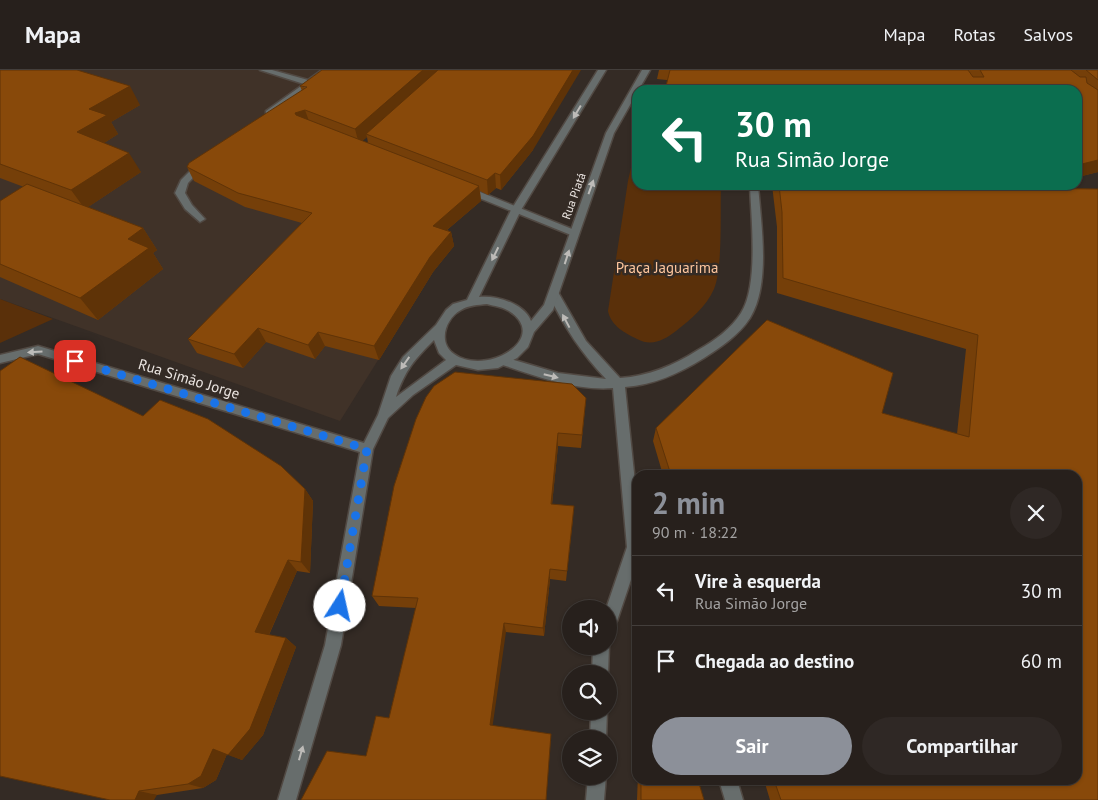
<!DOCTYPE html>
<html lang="pt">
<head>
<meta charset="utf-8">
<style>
  body { margin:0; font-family:"PT Sans",sans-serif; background:#2f2825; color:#f1f3f6; height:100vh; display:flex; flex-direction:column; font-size:19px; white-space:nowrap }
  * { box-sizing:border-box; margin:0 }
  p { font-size:16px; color:#a4a3a3 }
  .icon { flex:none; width:28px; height:28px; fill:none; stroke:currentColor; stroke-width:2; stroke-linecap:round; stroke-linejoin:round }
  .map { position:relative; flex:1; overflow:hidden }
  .side { position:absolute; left:632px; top:400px; width:450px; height:315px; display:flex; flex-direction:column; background:#27201c; border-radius:15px; box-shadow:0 1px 4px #0004,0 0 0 1px #433e3b }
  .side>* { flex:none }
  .banner { position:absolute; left:632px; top:15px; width:450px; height:105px; border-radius:15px; box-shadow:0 1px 4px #0004,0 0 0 1px #433e3b; background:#0b6e4f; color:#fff; overflow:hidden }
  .tools { position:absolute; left:562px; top:530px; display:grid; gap:10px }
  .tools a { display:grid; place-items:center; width:55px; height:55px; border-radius:50%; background:#27201c; box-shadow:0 1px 4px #0004,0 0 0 1px #433e3b; font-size:25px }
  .pin { position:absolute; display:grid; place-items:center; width:42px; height:42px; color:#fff; margin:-21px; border-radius:10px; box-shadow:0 2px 8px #0006 }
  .me { position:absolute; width:55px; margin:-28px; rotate:10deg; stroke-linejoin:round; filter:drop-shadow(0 0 4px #0008) }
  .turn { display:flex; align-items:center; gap:18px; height:105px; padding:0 20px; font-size:22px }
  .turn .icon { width:65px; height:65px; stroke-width:2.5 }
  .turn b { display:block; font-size:35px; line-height:42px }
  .round { display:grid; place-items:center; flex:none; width:52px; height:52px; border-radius:26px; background:#2f2825 }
  .headline { display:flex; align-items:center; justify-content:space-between; height:85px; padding:0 20px }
  h1 { font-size:30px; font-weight:700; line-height:38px; color:#8c9099 }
  .primary-button { display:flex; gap:10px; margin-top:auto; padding:10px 20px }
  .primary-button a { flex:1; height:58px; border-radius:30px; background:#8c9099; color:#fff; font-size:20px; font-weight:700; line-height:58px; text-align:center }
  .primary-button a+a { background:#2f2825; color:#f1f3f6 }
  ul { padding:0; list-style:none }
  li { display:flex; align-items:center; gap:15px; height:70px; padding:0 20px; border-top:1px solid #433e3b }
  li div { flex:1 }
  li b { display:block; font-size:19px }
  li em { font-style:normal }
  header { display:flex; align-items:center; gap:30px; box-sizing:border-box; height:70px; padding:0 25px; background:#27201c; border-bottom:1px solid #433e3b }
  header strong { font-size:24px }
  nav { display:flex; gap:28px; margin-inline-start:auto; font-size:18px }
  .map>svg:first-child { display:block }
</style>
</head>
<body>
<header>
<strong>Mapa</strong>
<nav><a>Mapa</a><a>Rotas</a><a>Salvos</a></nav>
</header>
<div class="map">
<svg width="1098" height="730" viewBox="0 0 1098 730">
  <rect width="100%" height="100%" fill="#342b25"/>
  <path fill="#403228" d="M 0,0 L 342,0 L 214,97 L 433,202 L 340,351 L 0,229 Z"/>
  <path fill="#5a300a" d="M 637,70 L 638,115 L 721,115 C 720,140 723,198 714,219 C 706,237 691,249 676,261 C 664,270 652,277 637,269 C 625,263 611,256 608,241 L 628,111 Z
    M 0,229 L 53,249 L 0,273 Z"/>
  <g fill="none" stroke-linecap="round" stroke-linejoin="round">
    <g stroke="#514943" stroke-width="3">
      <path id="service" d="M 260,0 L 272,0 L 308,10 L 322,0 L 331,0 L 269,45 L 266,45 L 266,41 L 304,14 Z
        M 200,91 L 207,93 L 188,113 L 185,123 L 192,135 L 205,149 L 200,152 L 185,139 L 175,123 L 181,110 Z"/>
    </g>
    <g stroke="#514943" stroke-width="3">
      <path id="minor" d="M 750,115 L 758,115 C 761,154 771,214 750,248 C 739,265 721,277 704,288 C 680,303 654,315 625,317 L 638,441 L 638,489 L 617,551 L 614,556 L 609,559 L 609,539 L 606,539 L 627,477 L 613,318 C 575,321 536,306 500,294 L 498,291 L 504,287 L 558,303 L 606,309 C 582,284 564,257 549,225 L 554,221 L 558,222 L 586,271 L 620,308 C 649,306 673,296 698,280 C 714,271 731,259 741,243 C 759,215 751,148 750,115 Z
        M 465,116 L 577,161 L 579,163 L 577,165 L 571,165 L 462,121 L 461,119 Z
        M 593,576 L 609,576 L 608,604 L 592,604 Z
        M 591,641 L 607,641 L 606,669 L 590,669 Z
        M 588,706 L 606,706 L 604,730 L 586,730 Z
        M 719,710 L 737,710 L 743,730 L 725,730 Z"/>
    </g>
    <g stroke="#514943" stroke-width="3">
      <path id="tertiary" d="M 598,0 L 606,0 L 521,140 L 479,227 C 495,225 524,233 531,251 L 544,235 L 606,63 L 642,0 L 650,0 L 614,63 L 553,240 L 534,262 L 528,277 L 517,288 L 498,298 L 478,300 L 456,295 L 413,325 L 388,348 L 373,379 L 341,575 L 296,730 L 278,730 L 325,575 L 360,382 L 38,284 L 0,293 L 0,285 L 38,276 L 364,373 L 378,345 L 391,306 L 403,287 L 436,255 L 446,240 L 453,234 L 467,230 L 511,140 ZM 487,234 C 494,236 503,237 509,241 C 551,268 486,307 454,284 C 437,272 446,248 461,240 C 469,235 478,235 487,234 ZM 434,270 L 439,283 L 446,290 L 396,327 C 405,300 415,289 434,270 Z"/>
    </g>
    <use href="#service" fill="#676d6c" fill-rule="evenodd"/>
    <use href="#minor" fill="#676d6c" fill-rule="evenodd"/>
    <use href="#tertiary" fill="#676d6c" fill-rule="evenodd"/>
  </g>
  <path fill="#753f09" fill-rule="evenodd" d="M 0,0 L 140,35 L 111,52 L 118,64 L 104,73 L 141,102 L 88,137 L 143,158 L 157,180 L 153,183 L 163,199 L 98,250 L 0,207 L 0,131 L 24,117 L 0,108 Z
    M 659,0 L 1098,0 L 1098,102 L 1078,107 L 1078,20 L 667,10 L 657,9 Z
    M 300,16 L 533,80 L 501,120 L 496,118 L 488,125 L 480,121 L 481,131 L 447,160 L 451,162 L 454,176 L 433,202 L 379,290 L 325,276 L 315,289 L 266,272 L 243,298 L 197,283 L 188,269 L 302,153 L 245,137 L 194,111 L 187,97 L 302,21 ZM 367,67 L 368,73 L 362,71 Z
    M 772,115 L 1044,115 L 1031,118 L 1098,119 L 1098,730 L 770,730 L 764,710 L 1078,710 L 1078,405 L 663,405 L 653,371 L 656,358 L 767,250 L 893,303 L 882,343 L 957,364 L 966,279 L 777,223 L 777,157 Z
    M 586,328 L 581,378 L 558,376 L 552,434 L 573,448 L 566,511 L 550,509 L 544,566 L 506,562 L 389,648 L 416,538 L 379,536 L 372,526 Z
    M 143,346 L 305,419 L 313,431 L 310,503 L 297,501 L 269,565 L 286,568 L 296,577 L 263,665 L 242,690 L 227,684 L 216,710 L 203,718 L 157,725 L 0,706 Z
    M 638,704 L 638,710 L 698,710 L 704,730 L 637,730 Z"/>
  <path fill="#5f3307" d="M 423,0 L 441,0 L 366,64 L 367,67 L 359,74 L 355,59 Z
    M 573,0 L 581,0 L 533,80 L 501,120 L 500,105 Z
    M 130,16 L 140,35 L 111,52 L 118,64 L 90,82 L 77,62 L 89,39 Z
    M 305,40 L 310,54 L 300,57 L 295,43 Z
    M 129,83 L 141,102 L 85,139 L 71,120 Z
    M 1098,90 L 1098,102 L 1078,107 L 1078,95 Z
    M 495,103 L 496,118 L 488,125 L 487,110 Z
    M 1007,115 L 1044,115 L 1000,126 Z
    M 479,116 L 481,131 L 435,170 L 433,156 Z
    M 143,158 L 157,180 L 153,183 L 163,199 L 98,250 L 80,228 L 128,169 Z
    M 451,162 L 454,176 L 433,202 L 379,290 L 374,276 L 430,187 Z
    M 258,258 L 266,272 L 243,298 L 234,284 Z
    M 318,262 L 325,276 L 315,289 L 308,275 Z
    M 558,363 L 558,376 L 551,445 L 551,434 Z
    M 305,419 L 313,431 L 310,503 L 301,492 Z
    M 288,490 L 297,501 L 266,571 L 255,562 Z
    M 550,499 L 550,509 L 544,566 L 543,558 Z
    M 504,553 L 506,562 L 492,660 L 490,655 Z
    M 286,568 L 296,577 L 263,665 L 242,690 L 228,685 Z
    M 213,679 L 227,684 L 216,710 L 203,718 L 188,714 Z
    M 139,721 L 157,725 L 154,730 L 135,730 Z"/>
  <path fill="#88490a" stroke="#5f3307" d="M 0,0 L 77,0 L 130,16 L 89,39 L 107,45 L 77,62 L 129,83 L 71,120 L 0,94 Z
    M 322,0 L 423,0 L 355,59 L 305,40 L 295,43 L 296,45 L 479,116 L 433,156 L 451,162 L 430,187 L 374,276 L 318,262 L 308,275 L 258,258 L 234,284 L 188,269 L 312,143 L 238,123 L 187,97 L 189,93 L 307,17 L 300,16 Z
    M 438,0 L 573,0 L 533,66 L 500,105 L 495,103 L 487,110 L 366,64 Z
    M 670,0 L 968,0 L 973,7 L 984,7 L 980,0 L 1071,0 L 1080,7 L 1086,7 L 1087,13 L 1098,20 L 1098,90 L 1078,95 L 1078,20 L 665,20 Z
    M 1086,0 L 1098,0 L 1098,10 Z
    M 27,114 L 143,158 L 128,169 L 149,178 L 80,228 L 0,194 L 0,131 Z
    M 779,115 L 1011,115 L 1011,118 L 1098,119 L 1098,730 L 781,730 L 774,710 L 1078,710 L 1078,405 L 671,405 L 656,358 L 767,250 L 893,303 L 882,343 L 969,367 L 978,265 L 783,208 L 782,142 Z
    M 20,287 L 143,346 L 160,330 L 208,349 L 281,396 L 305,419 L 301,492 L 288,490 L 255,562 L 286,568 L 250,659 L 228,685 L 213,679 L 201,706 L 188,714 L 139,721 L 135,730 L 110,730 L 0,706 L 0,301 Z
    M 455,302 L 572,314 L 586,328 L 582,365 L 558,363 L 551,434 L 574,436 L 567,501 L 550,499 L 543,558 L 504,553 L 490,655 L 551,664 L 546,730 L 301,730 L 327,681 L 366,686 L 376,646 L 389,648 L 418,528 L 372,526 L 394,416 L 416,349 L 426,327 L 434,316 Z
    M 641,710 L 698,710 L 704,730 L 641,730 Z"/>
  <defs><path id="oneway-solid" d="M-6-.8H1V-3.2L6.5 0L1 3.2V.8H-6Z" transform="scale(1.25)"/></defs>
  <g fill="#bdbbb8">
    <use href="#oneway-solid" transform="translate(577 42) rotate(121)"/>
    <use href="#oneway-solid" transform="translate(591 117) rotate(-70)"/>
    <use href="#oneway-solid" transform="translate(495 184) rotate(116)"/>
    <use href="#oneway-solid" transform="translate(567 187) rotate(-72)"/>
    <use href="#oneway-solid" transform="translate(566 251) rotate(-118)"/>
    <use href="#oneway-solid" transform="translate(35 282) rotate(177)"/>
    <use href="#oneway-solid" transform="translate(405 293) rotate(125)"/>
    <use href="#oneway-solid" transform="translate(551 306) rotate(14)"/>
    <use href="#oneway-solid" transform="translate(301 683) rotate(-74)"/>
  </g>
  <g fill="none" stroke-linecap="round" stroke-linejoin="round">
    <path stroke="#1a73e8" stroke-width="9" stroke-dasharray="0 16.2" d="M 75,291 L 367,379 L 340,536"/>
  </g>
  <g text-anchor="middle" stroke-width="5" stroke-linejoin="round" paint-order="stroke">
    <g font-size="12" fill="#ebe5e1" stroke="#342b25">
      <text transform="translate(574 126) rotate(-70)" y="4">Rua Piatá</text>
    </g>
    <g font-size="15" fill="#fec69e" stroke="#342b25">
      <text x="667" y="203">Praça Jaguarima</text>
    </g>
    <g font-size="15" fill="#ebe5e1" stroke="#342b25">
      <text transform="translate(189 309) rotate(17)" y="5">Rua Simão Jorge</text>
    </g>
  </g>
</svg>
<div class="tools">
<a><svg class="icon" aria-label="sound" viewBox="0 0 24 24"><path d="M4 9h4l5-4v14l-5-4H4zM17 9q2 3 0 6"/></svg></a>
<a><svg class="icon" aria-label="search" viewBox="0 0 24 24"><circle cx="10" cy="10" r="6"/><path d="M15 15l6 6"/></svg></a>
<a><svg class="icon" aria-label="layers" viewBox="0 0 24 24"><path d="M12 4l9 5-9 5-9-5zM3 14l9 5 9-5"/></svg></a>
</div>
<div class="pin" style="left:75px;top:291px;background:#d93025"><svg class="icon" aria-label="arrive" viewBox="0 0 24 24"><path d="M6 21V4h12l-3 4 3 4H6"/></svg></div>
<svg class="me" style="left:340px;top:536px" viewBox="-20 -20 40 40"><circle r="19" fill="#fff"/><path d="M0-13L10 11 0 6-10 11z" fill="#1a73e8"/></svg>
<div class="banner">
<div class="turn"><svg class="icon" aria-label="left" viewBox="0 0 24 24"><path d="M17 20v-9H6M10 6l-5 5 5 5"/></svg><div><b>30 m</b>Rua Simão Jorge</div></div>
</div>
<section class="side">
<div class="headline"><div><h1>2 min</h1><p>90 m · 18:22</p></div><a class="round"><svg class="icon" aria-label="close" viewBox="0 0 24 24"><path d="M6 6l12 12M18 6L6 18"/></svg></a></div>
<ul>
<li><svg class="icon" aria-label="left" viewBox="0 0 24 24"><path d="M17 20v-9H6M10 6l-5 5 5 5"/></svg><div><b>Vire à esquerda</b><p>Rua Simão Jorge</p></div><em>30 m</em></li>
<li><svg class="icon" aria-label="arrive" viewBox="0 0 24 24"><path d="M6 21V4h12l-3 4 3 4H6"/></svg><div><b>Chegada ao destino</b></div><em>60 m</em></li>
</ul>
<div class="primary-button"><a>Sair</a><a>Compartilhar</a></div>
</section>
</div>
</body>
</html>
